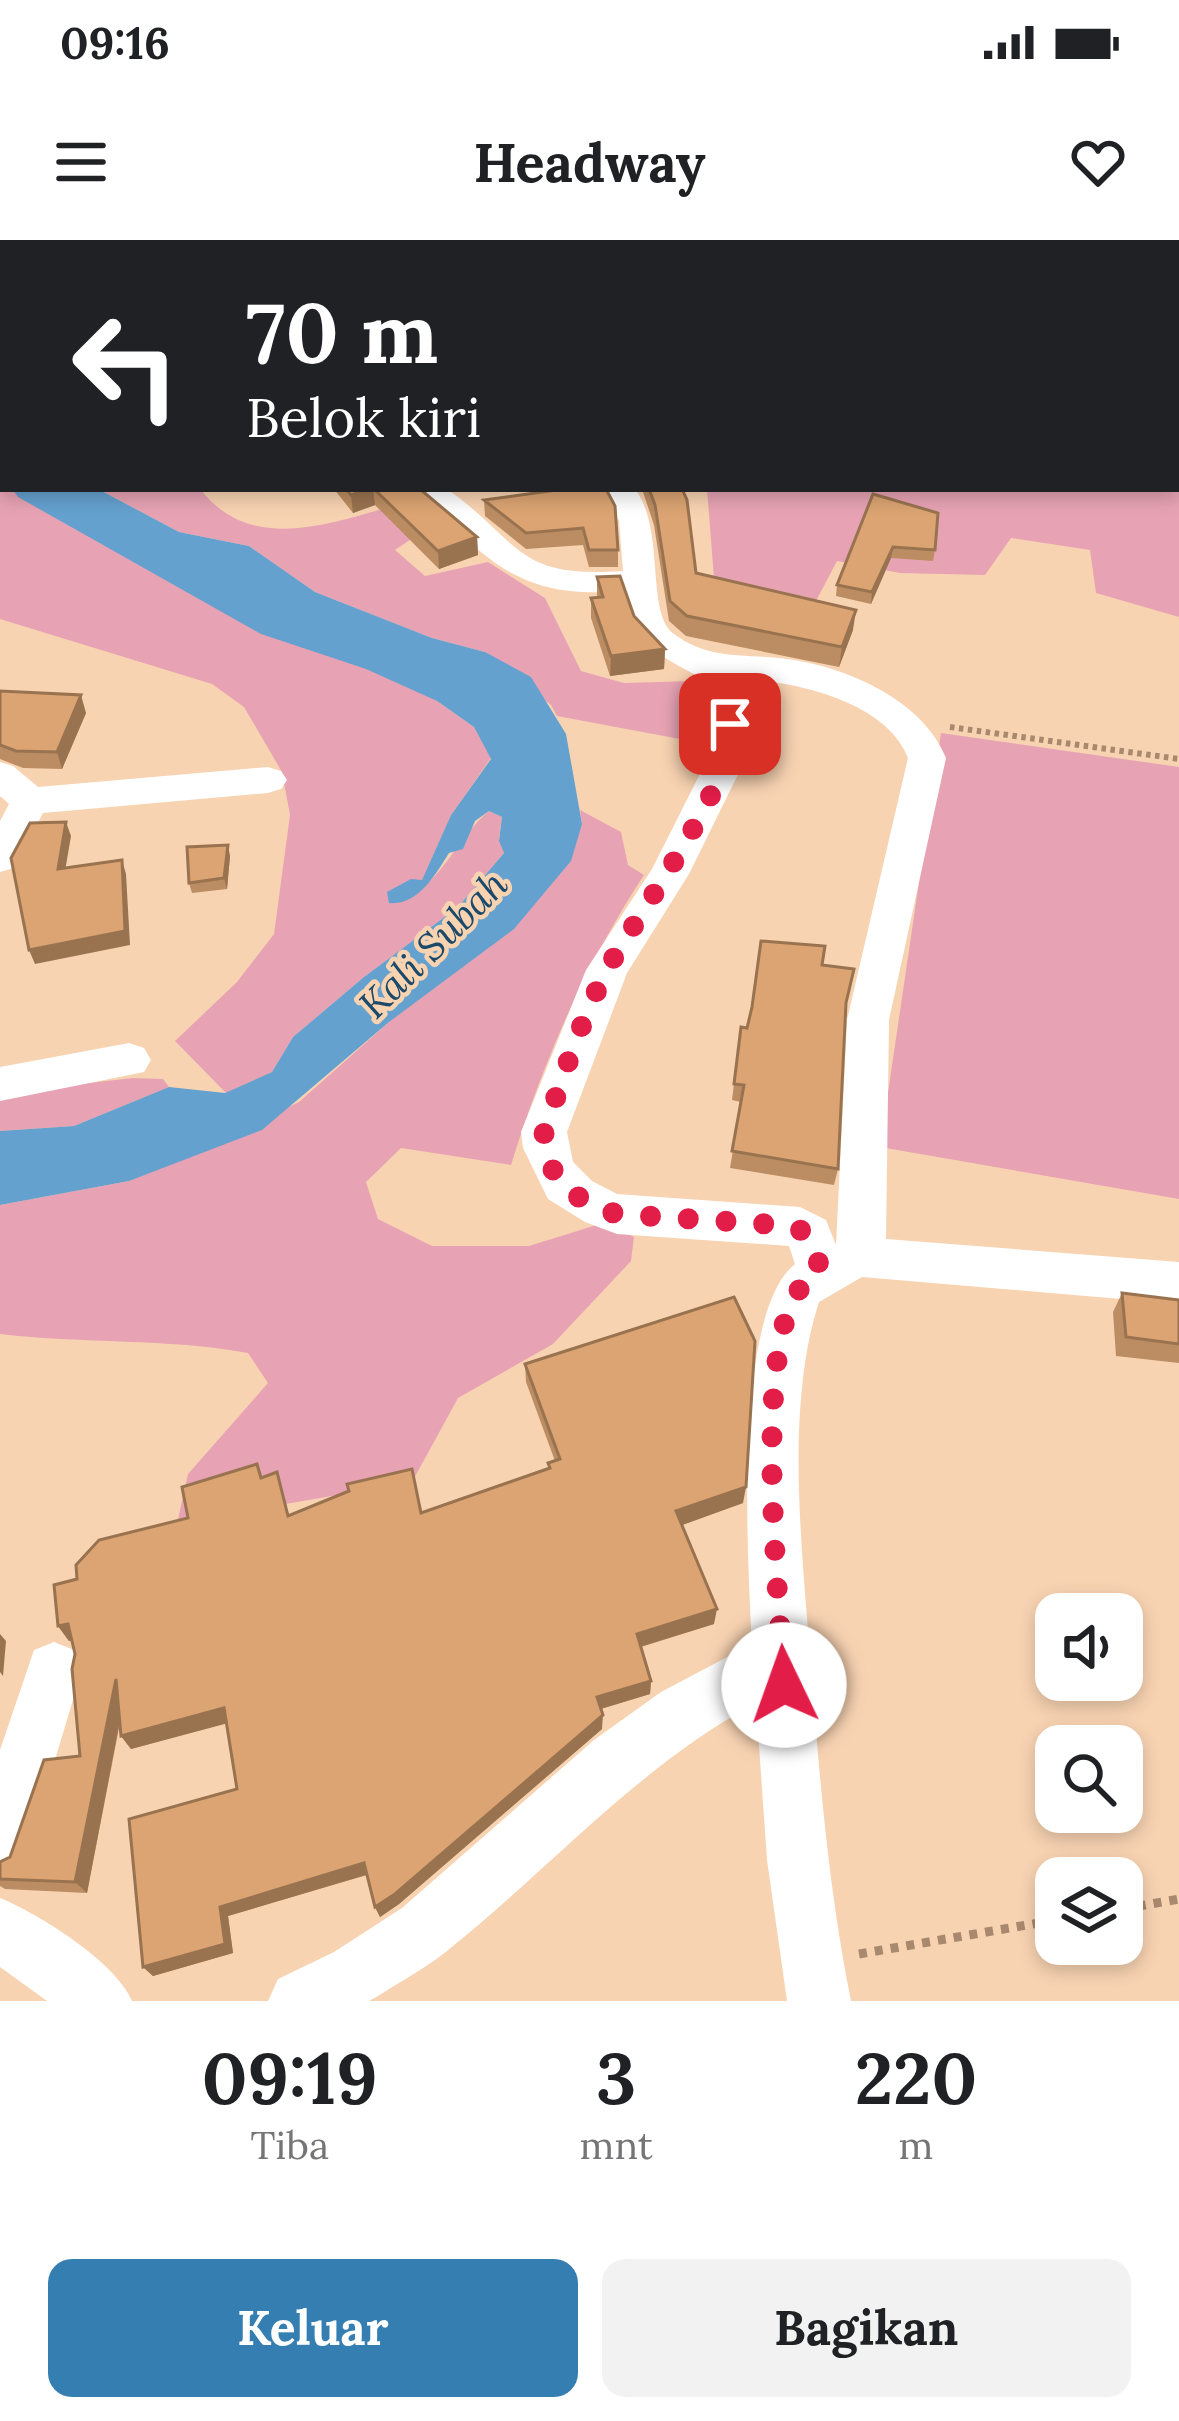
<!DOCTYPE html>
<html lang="id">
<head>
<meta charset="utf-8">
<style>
  body { margin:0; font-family:Lora,serif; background:#f2f2f2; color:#202124; height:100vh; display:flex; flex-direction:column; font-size:45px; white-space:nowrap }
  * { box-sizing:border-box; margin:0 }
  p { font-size:39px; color:#757577 }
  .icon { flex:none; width:66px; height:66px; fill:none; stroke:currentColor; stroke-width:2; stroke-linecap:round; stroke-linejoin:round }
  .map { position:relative; height:1761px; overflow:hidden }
  .drawer { display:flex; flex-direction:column; background:#fff; flex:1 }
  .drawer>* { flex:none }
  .top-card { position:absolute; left:0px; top:0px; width:1179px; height:252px; box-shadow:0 6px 18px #0003; background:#202124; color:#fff; overflow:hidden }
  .fabs { position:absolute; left:1035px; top:1353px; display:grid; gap:24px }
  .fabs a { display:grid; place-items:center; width:108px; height:108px; border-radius:24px; background:#fff; box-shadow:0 6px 18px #0003; font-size:60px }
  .pin { position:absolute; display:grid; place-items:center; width:102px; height:102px; color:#fff; margin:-51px; border-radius:24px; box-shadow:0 6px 18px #0006 }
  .me { position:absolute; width:132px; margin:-66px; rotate:357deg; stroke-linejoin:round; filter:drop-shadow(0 0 9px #0008) }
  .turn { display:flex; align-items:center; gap:42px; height:252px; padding:0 48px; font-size:54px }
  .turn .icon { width:156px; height:156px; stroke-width:2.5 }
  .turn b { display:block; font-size:84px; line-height:102px }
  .eta { display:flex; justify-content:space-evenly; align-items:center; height:204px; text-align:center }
  .eta b { font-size:72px; font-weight:800; line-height:84px }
  .action { display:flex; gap:24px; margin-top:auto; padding:24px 48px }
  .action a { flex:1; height:138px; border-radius:24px; background:#357eb2; color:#fff; font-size:48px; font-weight:800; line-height:138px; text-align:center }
  .action a+a { background:#f2f2f2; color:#202124 }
  .status { display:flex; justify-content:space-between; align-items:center; height:84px; padding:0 60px; background:#fff; direction:ltr }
  .status svg { height:33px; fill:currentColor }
  header { display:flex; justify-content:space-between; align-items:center; height:156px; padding:0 48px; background:#fff; font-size:54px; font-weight:800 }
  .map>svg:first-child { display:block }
</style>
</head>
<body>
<div class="status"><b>09:16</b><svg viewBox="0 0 49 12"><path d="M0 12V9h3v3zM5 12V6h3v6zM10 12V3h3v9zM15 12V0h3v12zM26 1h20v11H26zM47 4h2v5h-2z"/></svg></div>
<header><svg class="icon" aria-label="menu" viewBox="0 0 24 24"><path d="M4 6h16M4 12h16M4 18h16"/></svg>Headway<svg class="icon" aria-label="heart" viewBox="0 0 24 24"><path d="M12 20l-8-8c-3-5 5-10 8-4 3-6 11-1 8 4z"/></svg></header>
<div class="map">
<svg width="1179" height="1761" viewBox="0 0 1179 1761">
  <rect width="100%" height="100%" fill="#f8d3b2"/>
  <path fill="#e7a3b4" d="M 549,0 L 1179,0 L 1179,377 L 1096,353 L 1090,310 L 1011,298 L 985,335 L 900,333 L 837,321 L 816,361 L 714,338 L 707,249 L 1176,249 L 1176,3 Z
    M 0,232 L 3,249 L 12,249 L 19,257 L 437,461 L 474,487 L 491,518 L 451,575 L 422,641 L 411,654 C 440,643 461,593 489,571 L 502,577 L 499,600 L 504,613 L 458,667 L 364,737 L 293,797 L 272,832 L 226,853 L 175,801 L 237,742 L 274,694 L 290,575 L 282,532 L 244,467 L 212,444 L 0,379 Z
    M 98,249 L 200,249 C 252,315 328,283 398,265 L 429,287 L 395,310 L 425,336 L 488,322 L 545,358 L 581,431 L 624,443 L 693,441 L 712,505 L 557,476 L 551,465 L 485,412 L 432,398 L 315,352 L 249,306 L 179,292 Z
    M 941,493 L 1179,527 L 1179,959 L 880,907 Z
    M 580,570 L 621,592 L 628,625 L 644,635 C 585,725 543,822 511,925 L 401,908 L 366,942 L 378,979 L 432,1006 L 529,1006 L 603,983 L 634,997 L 631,1021 L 553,1104 L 458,1158 L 412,1242 L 245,1271 L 173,1302 L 188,1234 L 268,1143 L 248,1113 C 166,1098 83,1104 0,1094 L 0,965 L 129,941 L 299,862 L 389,782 L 582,584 Z
    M 133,838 L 163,839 L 169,847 L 74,886 L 0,891 L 0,853 Z"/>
  <path fill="#65a1cf" d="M 12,249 L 98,249 L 179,292 L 249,306 L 315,352 L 432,398 L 485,412 L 531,437 L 566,494 L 582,584 L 571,621 L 514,689 L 389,782 L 262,890 L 129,941 L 0,965 L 0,891 L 74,886 L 169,847 L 225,853 L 272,832 L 293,797 L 364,737 L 458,667 L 504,613 L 499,601 L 502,577 L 489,571 L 475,581 L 463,609 L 449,613 C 435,635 418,666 389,663 L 387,652 L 411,639 L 422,640 L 451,575 L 491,519 L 474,487 L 437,461 L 366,429 L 261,394 L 18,257 Z"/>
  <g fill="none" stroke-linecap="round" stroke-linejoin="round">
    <path stroke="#a8896d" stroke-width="4.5" stroke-dasharray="4.5 4.5" stroke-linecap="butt" d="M 382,3 L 393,0"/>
    <path stroke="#a8896d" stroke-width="6" stroke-dasharray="4.5 4.5" stroke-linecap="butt" d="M 950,487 L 1179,519"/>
    <path stroke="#a8896d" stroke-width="9" stroke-dasharray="8 8" stroke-linecap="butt" d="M 1122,1669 L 1179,1659
      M 859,1714 L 1056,1680"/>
    <path fill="#fff" fill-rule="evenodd" d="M 487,0 L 517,0 L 519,3 L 489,3 Z
      M 1176,52 L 1179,52 L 1179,69 L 1176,69 Z
      M 409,249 L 447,249 C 522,302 514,339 623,331 L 619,281 L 603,249 L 635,249 C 666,290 645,373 674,394 C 708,419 739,414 779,418 C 839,424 922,457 946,518 L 889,780 L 886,999 L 1179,1022 L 1179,1064 L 862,1037 L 819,1062 C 785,1167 802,1307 810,1416 C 819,1531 828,1647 851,1761 L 787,1761 L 767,1620 L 756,1463 C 637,1527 552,1627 447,1711 C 426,1728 401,1741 378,1756 L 369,1761 L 268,1761 L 278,1739 L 334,1712 L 402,1668 L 594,1500 L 661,1452 L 752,1404 C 748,1325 732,1073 795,1024 L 789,1006 L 617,994 L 585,982 L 548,959 L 523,908 L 521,892 L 586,730 L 652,629 L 713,508 L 694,434 C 655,413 627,400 624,351 C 540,358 503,337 446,280 C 434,268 419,261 409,249 ZM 732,439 C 786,439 886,459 908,518 L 847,780 L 836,1005 L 826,980 L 800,967 L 617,954 L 592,941 L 573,922 L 567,892 L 627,733 L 689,634 L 751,508 Z
      M 0,522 L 13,526 L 38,547 L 268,527 L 281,531 L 287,540 L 281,549 L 268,553 L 43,573 L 14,628 L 0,632 L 0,581 L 9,564 L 0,556 Z
      M 129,803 L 144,808 L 151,820 L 144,832 L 0,861 L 0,827 Z
      M 54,1402 L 74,1410 L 82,1430 L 30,1603 L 21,1624 L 0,1633 L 0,1510 L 34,1410 Z
      M 0,1658 C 39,1674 116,1722 132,1761 L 47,1761 L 0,1727 Z"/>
  </g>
  <path fill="#bc8d62" d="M 334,249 L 420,249 L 477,297 L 478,315 L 439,329 L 375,265 L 353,273 Z
    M 564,249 L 618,310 L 618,327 L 589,327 L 583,305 L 526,309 L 485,276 L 484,260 Z
    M 642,249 L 682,249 L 696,333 L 853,390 L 839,427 L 686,396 L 669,381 L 654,285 Z
    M 873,254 L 935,310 L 933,321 L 891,318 L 871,364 L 836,356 L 837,345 Z
    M 597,337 L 665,409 L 664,429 L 610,436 L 591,378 L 591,358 L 597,357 Z
    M 0,451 L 86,473 L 62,529 L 23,528 L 0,519 Z
    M 230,616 L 227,649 L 192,653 L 189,643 Z
    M 822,725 L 846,766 L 838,929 L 834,945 L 730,928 L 741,862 L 732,860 L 741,787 L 747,788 Z
    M 1122,1053 L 1179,1060 L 1179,1123 L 1116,1116 L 1113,1072 Z
    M 525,1124 L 743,1263 L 682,1285 L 714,1384 L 641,1407 L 651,1441 L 650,1454 L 601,1469 L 602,1489 L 399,1664 L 380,1677 L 375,1667 L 367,1635 L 228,1676 L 233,1713 L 153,1736 L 143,1727 L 237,1549 L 226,1483 L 131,1509 L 121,1496 L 120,1483 L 87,1653 L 5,1649 L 0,1646 L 0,1622 L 10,1617 L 80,1516 L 75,1414 L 72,1400 L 69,1401 L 58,1386 L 77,1339 L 262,1237 L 277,1232 L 289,1275 L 421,1273 L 549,1229 L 548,1223 L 555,1221 L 526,1142 Z"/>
  <path fill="#997350" d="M 369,249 L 373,249 L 375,265 L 353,273 L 351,255 Z
    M 477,297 L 478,315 L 439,329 L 438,311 Z
    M 893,307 L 891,318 L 871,364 L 872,352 Z
    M 856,370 L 853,390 L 839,427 L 842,407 Z
    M 665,409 L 664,429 L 610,436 L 611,416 Z
    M 81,455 L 86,473 L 62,529 L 57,512 Z
    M 66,582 L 71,596 L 63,643 L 58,629 Z
    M 228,605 L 230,616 L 227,649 L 224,638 Z
    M 122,620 L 126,634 L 130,705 L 35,724 L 29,710 Z
    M 746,1247 L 743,1263 L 674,1288 L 676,1271 Z
    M 717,1369 L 714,1384 L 636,1408 L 637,1394 Z
    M 68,1384 L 78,1399 L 69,1401 L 58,1386 Z
    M 0,1394 L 6,1401 L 3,1436 L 0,1432 Z
    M 116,1439 L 125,1453 L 87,1653 L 75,1642 Z
    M 651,1441 L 650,1454 L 597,1470 L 597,1457 Z
    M 224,1468 L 232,1482 L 131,1509 L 121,1496 Z
    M 603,1475 L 602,1489 L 399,1664 L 380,1677 L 375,1667 Z
    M 364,1623 L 369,1634 L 228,1676 L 233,1713 L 153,1736 L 143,1727 L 220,1667 Z"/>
  <path fill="#dba472" stroke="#997350" stroke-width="3" d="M 346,249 L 369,249 L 351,255 Z
    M 374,249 L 420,249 L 477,297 L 438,311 Z
    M 564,249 L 606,249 L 615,266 L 618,310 L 589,310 L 583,288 L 526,293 L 484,260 Z
    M 649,249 L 682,249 L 687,260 L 696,333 L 856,370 L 842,407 L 687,376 L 670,361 L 655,265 Z
    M 873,254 L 938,273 L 935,310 L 893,307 L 872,352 L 837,345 Z
    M 620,336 L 634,376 L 665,409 L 611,416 L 591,358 L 603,357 L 597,337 Z
    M 0,451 L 81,455 L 57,512 L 16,511 L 0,505 Z
    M 66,582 L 58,629 L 122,620 L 125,691 L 29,710 L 11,618 L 30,583 Z
    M 228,605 L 224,638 L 189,643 L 187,607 Z
    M 761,701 L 825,706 L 822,725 L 854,729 L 846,763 L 838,929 L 732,911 L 744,845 L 734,844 L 741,787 L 747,788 L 752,767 Z
    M 1122,1053 L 1179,1060 L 1179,1104 L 1126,1097 Z
    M 734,1057 L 755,1101 L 746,1247 L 676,1271 L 717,1369 L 637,1394 L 651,1441 L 597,1457 L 603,1475 L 395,1654 L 375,1667 L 364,1623 L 220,1667 L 225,1704 L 143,1727 L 129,1579 L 237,1549 L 224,1468 L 121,1496 L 116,1439 L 75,1642 L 0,1639 L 0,1622 L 10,1617 L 44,1520 L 80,1516 L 72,1429 L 75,1414 L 68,1384 L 58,1386 L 54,1345 L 77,1339 L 76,1325 L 99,1300 L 188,1278 L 182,1247 L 257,1224 L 261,1238 L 277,1232 L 288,1276 L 349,1251 L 347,1244 L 412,1229 L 421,1273 L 550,1228 L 548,1223 L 560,1219 L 525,1124 Z"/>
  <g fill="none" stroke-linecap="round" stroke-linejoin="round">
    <path stroke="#e11d48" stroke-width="21" stroke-dasharray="0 37.8" d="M 730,484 C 742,532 634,680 608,728 C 581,779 563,837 544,892 C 545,939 574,961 617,974 L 783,985 C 812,988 813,1006 821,1031 C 812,1039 800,1046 795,1056 C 754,1131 779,1355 784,1445"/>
  </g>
  <g text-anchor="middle" stroke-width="9" stroke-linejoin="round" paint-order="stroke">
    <g font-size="39" font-style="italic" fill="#1b4969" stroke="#f8d3b2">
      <text transform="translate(433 704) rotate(-45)" y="14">Kali Subah</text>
    </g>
  </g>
</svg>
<div class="fabs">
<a><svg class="icon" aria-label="sound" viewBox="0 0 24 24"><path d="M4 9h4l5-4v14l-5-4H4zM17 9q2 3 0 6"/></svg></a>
<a><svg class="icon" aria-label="search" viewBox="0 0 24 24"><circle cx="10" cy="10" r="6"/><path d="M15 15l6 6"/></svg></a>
<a><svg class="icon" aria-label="layers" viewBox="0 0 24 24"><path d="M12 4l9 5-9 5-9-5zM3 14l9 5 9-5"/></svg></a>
</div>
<div class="pin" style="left:730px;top:484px;background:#d93025"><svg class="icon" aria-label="arrive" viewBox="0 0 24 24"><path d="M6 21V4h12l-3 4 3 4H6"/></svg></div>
<svg class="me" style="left:784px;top:1445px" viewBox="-20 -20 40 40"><circle r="19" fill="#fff"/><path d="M0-13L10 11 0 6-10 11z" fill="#e11d48"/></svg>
<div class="top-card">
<div class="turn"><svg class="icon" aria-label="left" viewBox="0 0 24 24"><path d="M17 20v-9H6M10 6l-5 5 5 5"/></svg><div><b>70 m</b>Belok kiri</div></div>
</div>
</div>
<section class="drawer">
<div class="eta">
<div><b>09:19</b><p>Tiba</p></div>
<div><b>3</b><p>mnt</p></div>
<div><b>220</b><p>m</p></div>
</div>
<div class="action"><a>Keluar</a><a>Bagikan</a></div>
</section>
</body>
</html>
